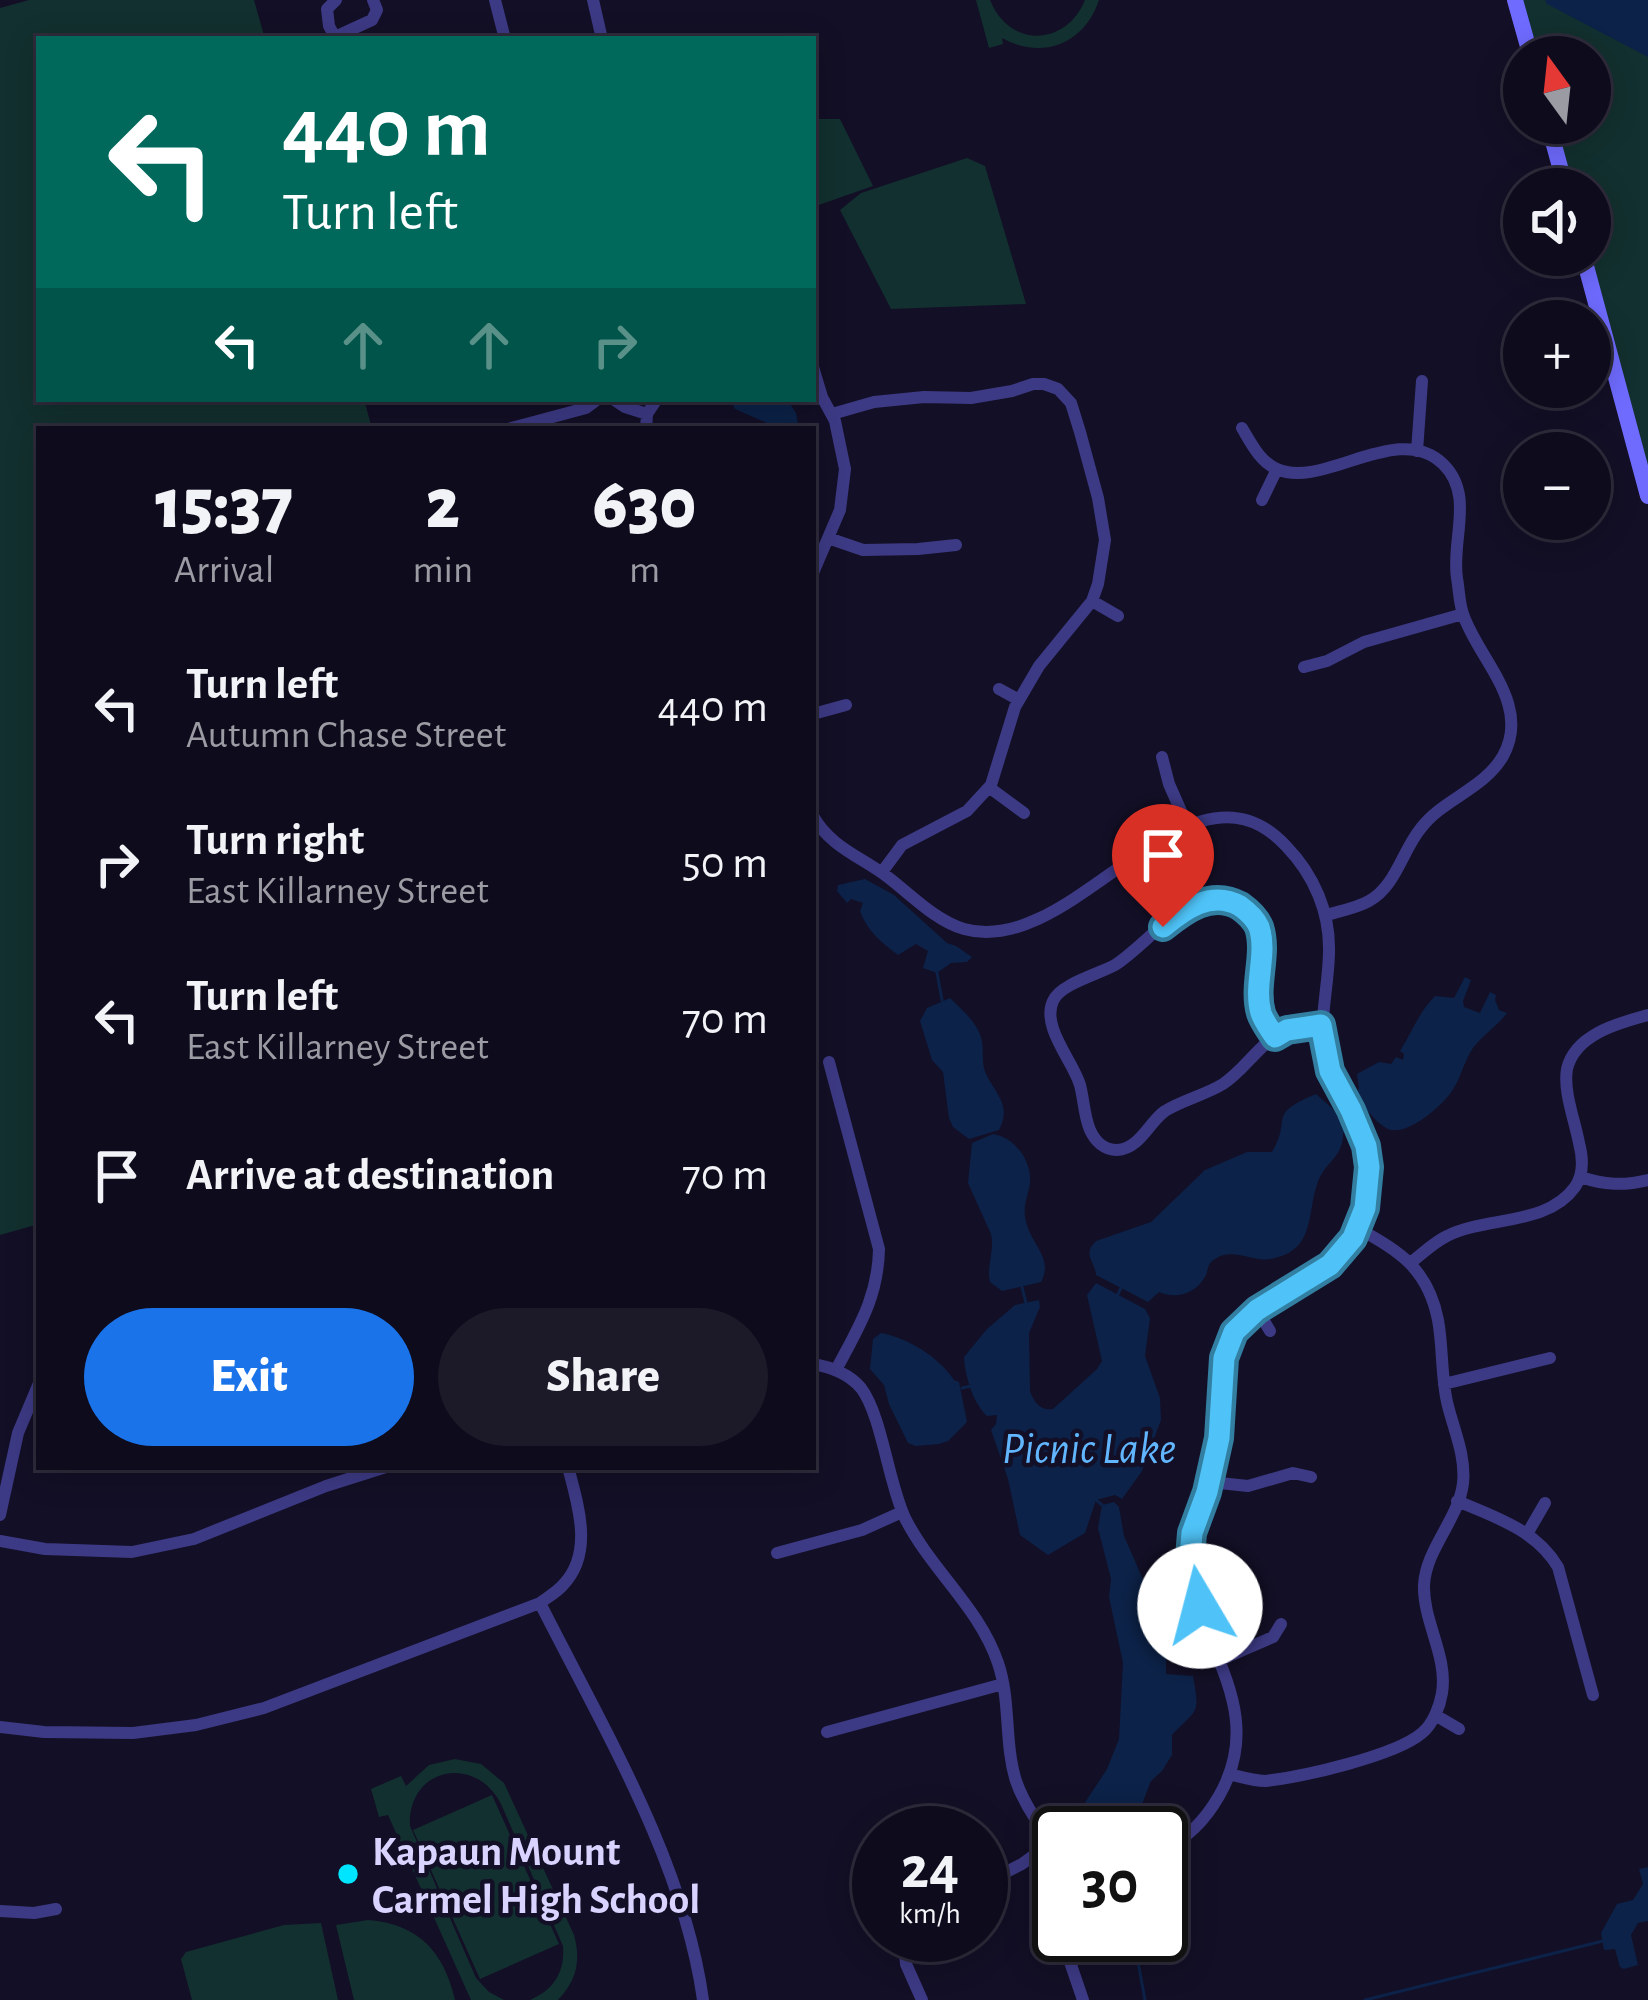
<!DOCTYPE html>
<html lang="en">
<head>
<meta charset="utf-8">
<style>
  body { margin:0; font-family:"Alegreya Sans",sans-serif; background:#1c1929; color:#f1f3f6; height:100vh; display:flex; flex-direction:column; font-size:45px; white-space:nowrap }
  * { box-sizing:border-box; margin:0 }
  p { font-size:39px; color:#9b9ba3 }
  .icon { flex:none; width:66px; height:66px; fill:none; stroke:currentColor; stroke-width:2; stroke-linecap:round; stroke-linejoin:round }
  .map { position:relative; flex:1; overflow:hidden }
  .sheet { position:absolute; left:36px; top:426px; width:780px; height:1044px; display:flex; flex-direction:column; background:#0e0b1c; border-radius:0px; box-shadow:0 6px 30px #0003,0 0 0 3px #2e2b3b }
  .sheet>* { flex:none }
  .guide { position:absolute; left:36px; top:36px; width:780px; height:366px; border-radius:0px; box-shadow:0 6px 30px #0003,0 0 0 3px #2e2b3b; background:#00695c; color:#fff; overflow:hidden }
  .needle { width:78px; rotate:345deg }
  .buttons { position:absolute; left:1503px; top:36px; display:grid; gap:24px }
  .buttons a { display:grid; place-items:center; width:108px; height:108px; border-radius:50%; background:#0e0b1c; box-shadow:0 6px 30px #0003,0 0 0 3px #2e2b3b; font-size:60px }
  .speed { position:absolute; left:852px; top:1806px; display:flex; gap:24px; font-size:60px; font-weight:700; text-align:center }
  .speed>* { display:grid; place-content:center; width:156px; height:156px; border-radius:50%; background:#0e0b1c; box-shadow:0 6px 30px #0003,0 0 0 3px #2e2b3b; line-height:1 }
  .speed small { font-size:30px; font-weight:400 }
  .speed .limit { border:6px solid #111; border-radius:18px; background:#fff; color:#111 }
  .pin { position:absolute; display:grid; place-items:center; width:102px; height:102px; color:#fff; margin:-123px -51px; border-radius:50% 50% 50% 0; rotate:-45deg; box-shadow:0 0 12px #0007 }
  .pin .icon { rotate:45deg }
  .me { position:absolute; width:132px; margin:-66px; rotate:352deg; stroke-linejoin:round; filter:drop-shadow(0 0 9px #0008) }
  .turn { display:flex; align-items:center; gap:42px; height:252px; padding:0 48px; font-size:54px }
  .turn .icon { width:156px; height:156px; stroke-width:2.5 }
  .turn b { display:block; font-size:84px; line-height:102px }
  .lanes { display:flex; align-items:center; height:114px; padding:0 48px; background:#0003; justify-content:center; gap:60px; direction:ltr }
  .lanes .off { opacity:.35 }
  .eta { display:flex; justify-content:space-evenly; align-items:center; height:204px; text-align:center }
  .eta b { font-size:72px; font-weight:800; line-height:84px }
  .action { display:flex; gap:24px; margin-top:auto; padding:24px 48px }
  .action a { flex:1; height:138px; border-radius:72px; background:#1a73e8; color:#fff; font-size:48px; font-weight:800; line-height:138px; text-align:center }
  .action a+a { background:#1c1929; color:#f1f3f6 }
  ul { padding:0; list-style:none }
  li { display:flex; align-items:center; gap:36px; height:156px; padding:0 48px }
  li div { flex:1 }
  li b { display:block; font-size:45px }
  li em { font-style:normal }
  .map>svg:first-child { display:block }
</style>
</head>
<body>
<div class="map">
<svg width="1648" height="2000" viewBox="0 0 1648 2000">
  <rect width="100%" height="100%" fill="#130f26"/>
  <path fill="#12302f" d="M 29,0 L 254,0 L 265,39 L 39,39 L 39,399 L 364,399 L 372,429 L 39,429 L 39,1224 L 0,1235 L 0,8 Z
    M 976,0 L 990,0 C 1009,48 1066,47 1085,0 L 1099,0 C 1085,43 1043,61 1002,38 L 1003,44 L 989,48 Z
    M 1517,0 L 1648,0 L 1648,490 L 1590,255 L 1590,189 L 1567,189 L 1550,123 L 1590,123 L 1590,57 L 1532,57 Z
    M 813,119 L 840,119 L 873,186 L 813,207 Z
    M 967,158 L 985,166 L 1026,304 L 891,309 L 840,210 L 861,193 Z
    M 455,1759 L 481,1764 L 504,1783 L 574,1935 C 581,1960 577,1980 558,2000 L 530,2000 C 554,1990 565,1972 563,1946 L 501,1804 C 475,1753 407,1768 410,1826 L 476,1978 L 489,1992 L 504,2000 L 471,2000 L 388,1815 L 379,1817 L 371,1789 L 401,1776 L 406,1786 L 429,1765 Z
    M 492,1795 L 559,1944 L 480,1979 L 413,1830 Z
    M 368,1920 C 419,1924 444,1952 455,2000 L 354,2000 L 336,1925 Z
    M 321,1923 L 338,2000 L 192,2000 L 181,1959 L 186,1952 L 284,1925 Z"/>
  <path fill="#0c2248" d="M 1545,0 L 1648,0 L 1648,57 L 1547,4 Z
    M 730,399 L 787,399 L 796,413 L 799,429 L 768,429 L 767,423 L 735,409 Z
    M 865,879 L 894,895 L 947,943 L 956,946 L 972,957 L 967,962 L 951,963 L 937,973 L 923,968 L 928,951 L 916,944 L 898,955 C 881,942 867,931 860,911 L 863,903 L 851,899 L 847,903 L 837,891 L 838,885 Z
    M 1465,977 L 1471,980 L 1463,1001 L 1464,1007 L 1480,1013 L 1490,992 L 1496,995 L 1495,1000 L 1499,1010 L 1507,1013 C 1497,1026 1483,1035 1473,1048 C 1464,1061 1461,1078 1452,1091 C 1442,1106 1407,1137 1388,1129 C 1376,1123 1363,1106 1356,1094 L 1359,1088 L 1357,1074 L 1379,1062 L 1391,1064 L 1396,1057 L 1403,1060 L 1404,1054 L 1400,1051 C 1412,1032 1419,1012 1435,996 L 1454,998 Z
    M 950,998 C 961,1009 976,1021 981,1037 C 985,1050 980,1063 987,1076 C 998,1096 1011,1107 999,1130 L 969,1139 L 953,1127 L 949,1118 L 943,1072 L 932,1060 L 920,1021 L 927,1008 Z
    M 1316,1094 L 1333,1109 L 1345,1128 C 1342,1134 1344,1140 1341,1146 C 1338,1157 1325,1166 1320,1177 C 1305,1209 1319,1251 1270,1259 C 1252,1262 1232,1247 1215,1259 C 1207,1264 1209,1267 1206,1275 C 1197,1293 1177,1300 1159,1292 L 1148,1302 L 1096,1275 C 1095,1262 1082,1254 1096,1241 L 1151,1222 L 1205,1170 L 1247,1152 L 1272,1152 C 1293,1118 1265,1115 1316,1094 Z
    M 993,1134 C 1014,1137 1032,1160 1030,1183 C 1028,1196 1022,1208 1026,1221 C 1031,1245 1054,1258 1041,1282 L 1002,1291 L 990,1282 C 986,1266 995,1251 991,1234 L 968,1183 L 972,1143 Z
    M 1096,1283 L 1145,1309 L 1150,1318 L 1145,1356 L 1160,1398 L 1161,1420 L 1142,1471 L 1122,1499 L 1115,1495 L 1096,1500 L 1085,1533 L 1048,1555 L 1020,1535 L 1008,1479 L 991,1430 L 996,1424 L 997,1415 L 987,1416 C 973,1403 965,1376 964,1357 L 987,1329 L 1015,1305 L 1039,1300 L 1040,1307 L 1029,1333 L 1030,1391 C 1034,1402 1040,1411 1053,1409 L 1097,1369 L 1102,1361 L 1087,1295 Z
    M 881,1333 C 908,1338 939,1357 954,1380 L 959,1382 L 967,1422 L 948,1441 L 939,1444 L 916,1446 L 908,1443 L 889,1404 L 884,1385 L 870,1369 L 873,1339 Z
    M 1114,1502 L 1119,1507 L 1124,1536 L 1162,1623 L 1166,1640 L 1166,1674 L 1193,1676 C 1200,1715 1198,1708 1172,1735 L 1172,1755 L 1162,1771 L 1151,1781 L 1139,1812 L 1129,1823 L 1130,1833 L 1071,1833 L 1060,1821 L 1061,1817 L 1084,1804 L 1107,1769 L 1119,1739 L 1123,1663 L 1109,1597 L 1111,1579 L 1098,1528 L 1102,1505 Z
    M 1648,1867 L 1648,1921 L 1638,1923 L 1631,1935 L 1638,1965 L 1624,1969 L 1620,1967 L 1615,1949 L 1604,1950 L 1601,1933 L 1617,1904 L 1633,1900 L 1643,1884 L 1639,1869 Z"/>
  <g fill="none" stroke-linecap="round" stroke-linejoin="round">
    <path stroke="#0c2248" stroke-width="3" d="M 937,973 L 942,1000
      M 1022,1287 L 1026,1303
      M 1118,1294 L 1121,1288
      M 962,1388 L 971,1386
      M 1096,1500 L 1102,1505
      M 1133,1935 L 1145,2000
      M 1365,2000 L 1603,1941"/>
    <path stroke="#3d3a85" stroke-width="12" d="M 336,0 L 327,9 L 329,26 L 335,37 L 372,20 L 377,10 L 373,0
      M 495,0 L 505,39
      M 593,0 L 602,39
      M 813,367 L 822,397 L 835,421 L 845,469 L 840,510 L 813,573
      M 613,399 L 625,407 L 647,414
      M 832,414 L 874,402 L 924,397 L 971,398 L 1012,391 L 1033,384 L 1044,384 L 1058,389 L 1071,403 L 1080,432 L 1098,498 L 1105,540 L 1098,584 L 1092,601 L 1039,666 L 1015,707 L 991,785 L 967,811 L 902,845 L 882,872
      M 1242,428 C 1251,443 1260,462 1277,469 C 1323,490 1398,420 1443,464 C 1475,495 1451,540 1457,578 C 1459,589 1459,602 1463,614 C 1478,659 1532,704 1503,756 C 1484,789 1443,799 1421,828 C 1402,851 1396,886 1369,901 C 1357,908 1340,911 1326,915
      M 508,429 L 586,408 L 598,399
      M 646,429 L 647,414 L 657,399
      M 1417,451 L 1422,381
      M 1262,500 L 1277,469
      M 828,538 L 863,550 L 918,549 L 956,545
      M 1092,601 L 1118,616
      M 1304,667 L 1327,661 L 1364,642 L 1463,614
      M 999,689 L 1019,700
      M 813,714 L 846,705
      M 1162,757 L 1169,784 L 1188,827
      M 990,788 L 1024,813
      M 813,816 C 831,848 862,857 889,878 C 911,895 936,921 964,929 C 1075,960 1189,741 1286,846 C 1314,875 1330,912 1329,952 C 1328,1006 1309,1042 1341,1093 C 1391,1177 1375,1240 1291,1290 C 1271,1302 1246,1312 1233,1333 C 1214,1365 1223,1405 1219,1440 C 1216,1457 1212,1476 1207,1493 C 1203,1507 1195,1521 1192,1536 C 1175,1629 1276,1697 1219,1796 C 1204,1822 1187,1838 1161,1852
      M 1275,1037 C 1270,1030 1264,1022 1261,1014 C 1251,981 1276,935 1246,910 C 1237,903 1223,898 1212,899 C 1179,901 1143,947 1115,965 C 1099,974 1060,984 1053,1001 C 1041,1027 1073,1061 1080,1085 C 1084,1100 1084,1116 1090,1130 C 1095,1141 1104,1150 1117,1150 C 1140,1149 1149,1122 1165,1111 C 1183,1100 1205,1095 1223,1084 C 1245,1070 1260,1042 1285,1031 C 1295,1026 1310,1027 1321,1026
      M 829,1062 L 879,1249 C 878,1298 858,1328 836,1370
      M 1581,1177 C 1604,1185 1624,1186 1648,1180
      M 1410,1263 C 1421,1255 1434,1242 1447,1236 C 1487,1216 1547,1226 1575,1187 C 1584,1174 1583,1158 1579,1143 C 1575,1121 1563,1091 1567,1069 C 1575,1034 1619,1023 1648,1015
      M 1257,1309 L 1270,1331
      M 813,1364 C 831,1367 849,1374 861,1388 C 882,1416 888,1482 905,1518 C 931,1570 979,1607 998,1663 C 1011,1701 1004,1743 1016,1781 C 1025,1807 1042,1829 1059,1851
      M 1444,1384 L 1550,1358
      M 1210,1482 L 1248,1486 L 1293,1473 L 1311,1477
      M 1457,1501 C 1495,1517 1536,1530 1558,1567 L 1593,1695
      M 0,1515 L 18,1433 L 39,1383
      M 1527,1534 L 1545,1503
      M 0,1541 L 45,1549 L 132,1552 L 194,1539 L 326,1486 L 386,1467
      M 777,1553 L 862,1530 L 902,1512
      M 540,1603 C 602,1726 684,1862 703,2000
      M 1220,1660 L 1273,1637 L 1281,1624
      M 1435,1715 L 1459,1729
      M 0,1727 L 44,1732 L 133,1733 L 196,1725 L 264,1708 L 540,1603 C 548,1597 557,1592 563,1585 C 594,1553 578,1505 568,1467
      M 827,1732 L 1003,1684
      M 1229,1774 C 1241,1777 1254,1781 1265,1781 C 1302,1777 1395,1756 1422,1733 C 1433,1724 1440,1706 1442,1693 C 1448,1656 1423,1622 1424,1585 C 1426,1548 1459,1519 1463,1483 C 1466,1455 1453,1428 1447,1402 C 1441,1375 1443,1347 1438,1320 C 1428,1269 1399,1250 1357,1228
      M 981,1885 L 1022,1864 L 1052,1842
      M 0,1911 L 34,1913 L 56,1909
      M 903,1935 L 906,1964 L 922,2000
      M 1067,1935 L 1070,1962 L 1083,2000"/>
    <path stroke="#6f6bff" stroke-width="16" d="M 1515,0 L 1531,57
      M 1548,123 L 1566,189
      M 1583,255 L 1648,496"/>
  </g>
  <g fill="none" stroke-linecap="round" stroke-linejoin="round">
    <g stroke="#337fa1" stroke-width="30">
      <path id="route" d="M 1163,927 C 1185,909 1211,890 1240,906 C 1247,911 1255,918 1259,927 C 1268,954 1253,985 1261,1013 C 1264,1022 1270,1029 1275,1037 L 1287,1030 L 1321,1025 L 1330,1071 L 1351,1110 L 1366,1146 L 1369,1167 L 1365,1208 L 1353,1238 L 1330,1265 L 1257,1310 L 1234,1332 L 1224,1358 L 1219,1438 L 1207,1492 L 1192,1533 L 1189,1570 L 1200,1606"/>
    </g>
    <use href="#route" stroke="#4fc3f7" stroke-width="21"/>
  </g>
  <circle fill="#00e5ff" stroke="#130f26" stroke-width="4.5" cx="348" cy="1874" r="12"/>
  <g text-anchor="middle" stroke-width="9" stroke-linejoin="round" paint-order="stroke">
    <g font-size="42" font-weight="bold" fill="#d9d4ff" stroke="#130f26" text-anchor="start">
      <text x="372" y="1865">Kapaun Mount<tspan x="372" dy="48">Carmel High School</tspan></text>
    </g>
    <g font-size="45" font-style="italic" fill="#62b6ff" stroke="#130f26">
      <text x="1089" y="1463">Picnic Lake</text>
    </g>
  </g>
</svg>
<div class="buttons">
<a><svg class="needle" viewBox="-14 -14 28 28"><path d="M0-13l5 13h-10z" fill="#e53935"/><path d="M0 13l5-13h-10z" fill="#9b9ba3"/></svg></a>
<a><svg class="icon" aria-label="sound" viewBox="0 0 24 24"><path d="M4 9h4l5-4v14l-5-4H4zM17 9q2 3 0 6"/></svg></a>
<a>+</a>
<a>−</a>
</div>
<div class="speed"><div>24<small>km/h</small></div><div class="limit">30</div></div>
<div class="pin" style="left:1163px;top:927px;background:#d93025"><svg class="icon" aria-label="arrive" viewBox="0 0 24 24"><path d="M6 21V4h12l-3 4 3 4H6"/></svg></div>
<svg class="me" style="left:1200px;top:1606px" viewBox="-20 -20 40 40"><circle r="19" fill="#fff"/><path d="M0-13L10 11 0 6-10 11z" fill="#4fc3f7"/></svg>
<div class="guide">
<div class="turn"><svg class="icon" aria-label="left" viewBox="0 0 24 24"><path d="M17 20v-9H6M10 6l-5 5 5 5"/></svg><div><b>440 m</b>Turn left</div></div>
<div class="lanes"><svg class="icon" aria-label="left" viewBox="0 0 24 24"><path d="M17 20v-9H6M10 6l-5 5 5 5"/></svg><svg class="icon off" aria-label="ahead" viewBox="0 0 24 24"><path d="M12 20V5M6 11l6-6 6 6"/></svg><svg class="icon off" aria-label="ahead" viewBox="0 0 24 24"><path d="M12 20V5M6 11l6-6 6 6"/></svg><svg class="icon off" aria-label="right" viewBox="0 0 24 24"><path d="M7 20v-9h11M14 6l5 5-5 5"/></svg></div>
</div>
<section class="sheet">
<div class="eta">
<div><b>15:37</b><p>Arrival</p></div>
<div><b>2</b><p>min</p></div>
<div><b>630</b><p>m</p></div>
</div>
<ul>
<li><svg class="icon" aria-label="left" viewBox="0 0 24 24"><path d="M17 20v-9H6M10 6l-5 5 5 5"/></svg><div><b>Turn left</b><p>Autumn Chase Street</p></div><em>440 m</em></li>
<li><svg class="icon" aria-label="right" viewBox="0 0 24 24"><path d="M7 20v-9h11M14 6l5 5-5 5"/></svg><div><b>Turn right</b><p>East Killarney Street</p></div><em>50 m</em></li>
<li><svg class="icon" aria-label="left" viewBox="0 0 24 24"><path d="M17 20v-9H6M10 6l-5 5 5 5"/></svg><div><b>Turn left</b><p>East Killarney Street</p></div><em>70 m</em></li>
<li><svg class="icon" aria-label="arrive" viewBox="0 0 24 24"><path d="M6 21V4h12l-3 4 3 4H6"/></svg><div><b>Arrive at destination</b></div><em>70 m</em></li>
</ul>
<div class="action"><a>Exit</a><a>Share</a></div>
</section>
</div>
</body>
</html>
